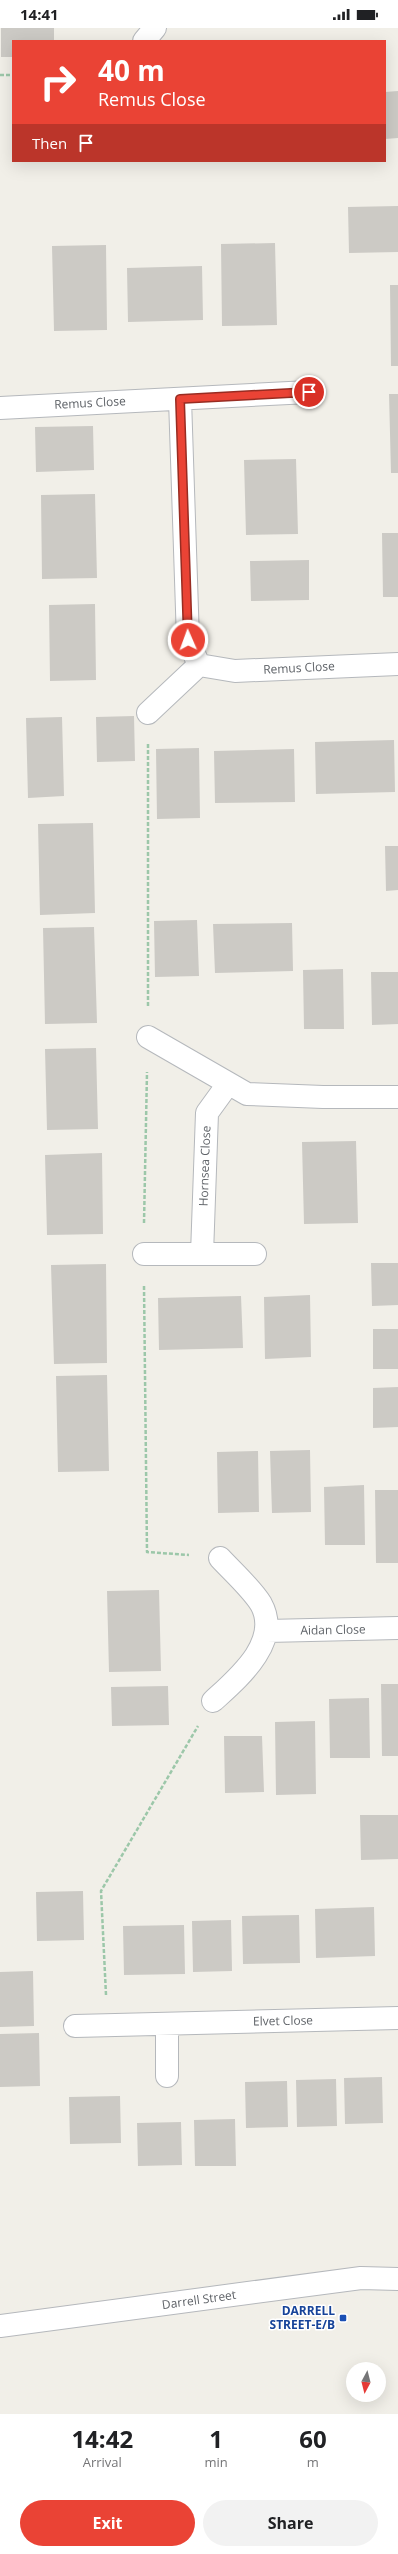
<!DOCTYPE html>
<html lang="en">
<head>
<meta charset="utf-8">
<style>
  body { margin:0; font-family:"Open Sans",sans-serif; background:#f2f2f2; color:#202124; height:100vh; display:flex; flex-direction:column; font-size:15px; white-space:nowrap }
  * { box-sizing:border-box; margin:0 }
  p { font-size:13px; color:#757577 }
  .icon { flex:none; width:22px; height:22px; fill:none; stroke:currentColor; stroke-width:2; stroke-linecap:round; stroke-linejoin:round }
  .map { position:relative; height:2386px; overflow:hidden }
  .sheet { display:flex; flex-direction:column; background:#fff; flex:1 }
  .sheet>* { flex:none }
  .hud { position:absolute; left:12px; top:12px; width:374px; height:122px; border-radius:0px; box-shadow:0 4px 16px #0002; background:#ea4335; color:#fff; overflow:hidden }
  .needle { width:26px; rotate:187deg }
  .tools { position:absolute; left:346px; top:2334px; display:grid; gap:8px }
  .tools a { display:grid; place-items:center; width:40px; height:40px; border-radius:50%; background:#fff; box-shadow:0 4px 16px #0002; font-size:20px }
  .pin { position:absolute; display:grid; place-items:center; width:34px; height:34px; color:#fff; margin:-17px; border:2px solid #fff; border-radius:50%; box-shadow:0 1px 4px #0007 }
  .me { position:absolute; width:44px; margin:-22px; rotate:358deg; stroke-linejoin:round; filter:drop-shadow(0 0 3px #0008) }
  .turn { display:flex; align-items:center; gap:14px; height:84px; padding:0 20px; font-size:18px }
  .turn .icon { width:52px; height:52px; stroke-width:2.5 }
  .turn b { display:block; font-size:28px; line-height:34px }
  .then { display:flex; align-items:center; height:38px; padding:0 20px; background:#0003; gap:8px; font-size:15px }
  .eta { display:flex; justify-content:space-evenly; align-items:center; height:68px; text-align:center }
  .eta b { font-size:24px; font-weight:700; line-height:28px }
  .cta { display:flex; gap:8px; margin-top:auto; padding:8px 20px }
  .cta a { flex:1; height:46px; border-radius:24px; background:#ea4335; color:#fff; font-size:16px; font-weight:700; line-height:46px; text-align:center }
  .cta a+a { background:#f2f2f2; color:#202124 }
  .status { display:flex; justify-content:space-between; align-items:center; height:28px; padding:0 20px; background:#fff; direction:ltr }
  .status svg { height:11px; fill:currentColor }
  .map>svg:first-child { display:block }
</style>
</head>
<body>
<div class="status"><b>14:41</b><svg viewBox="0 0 49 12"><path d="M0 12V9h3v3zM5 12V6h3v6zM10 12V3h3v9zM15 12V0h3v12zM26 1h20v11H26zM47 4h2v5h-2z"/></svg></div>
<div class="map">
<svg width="398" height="2386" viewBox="0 0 398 2386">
  <rect width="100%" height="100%" fill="#f1efe8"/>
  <path fill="#cccac5" d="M 1,0 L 54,0 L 54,13 L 13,13 L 13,29 L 1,29 Z
    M 398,63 L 398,110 L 385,111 L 385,64 Z
    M 398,178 L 398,224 L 349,225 L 348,179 Z
    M 275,215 L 277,297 L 222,298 L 221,216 Z
    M 106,217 L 107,302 L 54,303 L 52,218 Z
    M 202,238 L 203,292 L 128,294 L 127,240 Z
    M 390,257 L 398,257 L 398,338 L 391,338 Z
    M 389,366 L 398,366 L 398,445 L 391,445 Z
    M 93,398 L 94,442 L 36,444 L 35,399 Z
    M 296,431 L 298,506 L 246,507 L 244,432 Z
    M 95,466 L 97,550 L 42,551 L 41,467 Z
    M 382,505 L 398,505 L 398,569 L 383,569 Z
    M 309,532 L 309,572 L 251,573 L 250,533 Z
    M 95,576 L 96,652 L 50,653 L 49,577 Z
    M 134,688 L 135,733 L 97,734 L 96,689 Z
    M 62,689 L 64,768 L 28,770 L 26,690 Z
    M 394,712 L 395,764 L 316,766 L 315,714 Z
    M 199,720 L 200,790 L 157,791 L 156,721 Z
    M 294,721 L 295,774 L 215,775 L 214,723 Z
    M 93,795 L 95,885 L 40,887 L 38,796 Z
    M 385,818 L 398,818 L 398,862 L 386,863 Z
    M 197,892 L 199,948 L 155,949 L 154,893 Z
    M 292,895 L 293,943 L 215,945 L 213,896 Z
    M 94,899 L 97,995 L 45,996 L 43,900 Z
    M 343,941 L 344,1001 L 304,1001 L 303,942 Z
    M 371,944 L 398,944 L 398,996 L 372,997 Z
    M 96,1020 L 98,1101 L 47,1102 L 45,1021 Z
    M 356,1113 L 358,1195 L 304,1196 L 302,1114 Z
    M 102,1125 L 103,1206 L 47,1207 L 45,1127 Z
    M 371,1235 L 398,1235 L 398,1277 L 372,1278 Z
    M 106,1236 L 107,1335 L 54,1336 L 51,1237 Z
    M 310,1267 L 311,1329 L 265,1331 L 264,1269 Z
    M 241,1268 L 243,1320 L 159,1322 L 158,1270 Z
    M 373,1301 L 398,1301 L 398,1341 L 373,1341 Z
    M 107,1347 L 109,1443 L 58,1444 L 56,1348 Z
    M 398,1359 L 398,1399 L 373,1400 L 373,1360 Z
    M 310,1422 L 311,1484 L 272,1485 L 270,1423 Z
    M 258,1423 L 259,1484 L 218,1485 L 217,1424 Z
    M 364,1457 L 365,1517 L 325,1517 L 324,1459 Z
    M 375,1462 L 398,1462 L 398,1535 L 376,1535 Z
    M 159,1562 L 161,1643 L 109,1644 L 107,1563 Z
    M 381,1656 L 398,1656 L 398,1728 L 382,1728 Z
    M 168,1658 L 169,1697 L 112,1698 L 111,1659 Z
    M 369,1670 L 370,1730 L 330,1730 L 329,1671 Z
    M 315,1693 L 316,1766 L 276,1767 L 275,1694 Z
    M 224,1708 L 262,1708 L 264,1764 L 225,1765 Z
    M 360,1787 L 398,1787 L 398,1831 L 361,1832 Z
    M 83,1863 L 84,1912 L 37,1913 L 36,1864 Z
    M 374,1879 L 375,1928 L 316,1930 L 315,1881 Z
    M 299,1887 L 300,1935 L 243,1936 L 242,1888 Z
    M 231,1892 L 232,1943 L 193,1944 L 192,1893 Z
    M 184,1897 L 185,1946 L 124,1947 L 123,1898 Z
    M 33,1943 L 34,1998 L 0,1999 L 0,1944 Z
    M 39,2005 L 40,2058 L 0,2059 L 0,2006 Z
    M 382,2049 L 383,2095 L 345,2096 L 344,2050 Z
    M 336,2051 L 337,2098 L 297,2099 L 296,2052 Z
    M 287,2053 L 288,2099 L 246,2100 L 245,2054 Z
    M 120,2068 L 121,2115 L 70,2116 L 69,2069 Z
    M 235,2091 L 236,2138 L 195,2138 L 194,2092 Z
    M 181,2094 L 182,2137 L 138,2138 L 137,2095 Z"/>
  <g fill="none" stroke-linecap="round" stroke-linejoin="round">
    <g stroke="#b5b8bc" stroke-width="24">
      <path id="minor" d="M 144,13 L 155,0
        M 180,371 L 188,612 L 199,637 L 235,643 L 398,636
        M 0,380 L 309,364
        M 148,685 L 199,637
        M 148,1009 L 247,1066 L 323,1069 L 398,1069
        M 144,1226 L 255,1226
        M 202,1226 L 207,1085 L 228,1056
        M 267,1603 L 398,1600
        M 213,1673 C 237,1651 282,1614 261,1576 C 252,1561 232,1543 220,1530
        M 167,1996 L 167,2048
        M 75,1998 L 398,1990"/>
    </g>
    <g stroke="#b5b8bc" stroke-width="24">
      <path id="tertiary" d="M 0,2298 L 361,2250 L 398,2251"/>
    </g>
    <path stroke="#9cc7a9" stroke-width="2.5" stroke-dasharray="4 2" stroke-linecap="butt" d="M 0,47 L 13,47
      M 148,716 L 148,979
      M 144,1195 L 147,1044
      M 144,1258 L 147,1524 L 189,1527
      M 106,1967 L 101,1863 L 198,1698"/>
    <use href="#minor" stroke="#fff" stroke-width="22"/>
    <use href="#tertiary" stroke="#fff" stroke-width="22"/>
  </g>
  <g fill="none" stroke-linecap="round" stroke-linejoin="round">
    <g stroke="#982c22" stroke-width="10">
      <path id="route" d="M 188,612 L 180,371 L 309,364"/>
    </g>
    <use href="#route" stroke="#ea4335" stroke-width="7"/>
  </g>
  <rect fill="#1a4fb4" stroke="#fff" stroke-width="1.5" x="339" y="2286" width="8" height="8" rx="2"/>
  <g text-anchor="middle" stroke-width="3" stroke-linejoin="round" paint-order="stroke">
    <g font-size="12" fill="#5f6368" stroke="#fff">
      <text transform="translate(90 375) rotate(-3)" y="4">Remus Close</text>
      <text transform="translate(299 640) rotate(-3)" y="4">Remus Close</text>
      <text transform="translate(205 1138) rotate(-88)" y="4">Hornsea Close</text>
      <text transform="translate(333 1602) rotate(-1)" y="4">Aidan Close</text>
      <text transform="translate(283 1993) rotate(-1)" y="4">Elvet Close</text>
      <text transform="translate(199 2272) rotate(-8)" y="4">Darrell Street</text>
    </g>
    <g font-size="12" font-weight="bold" fill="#164399" stroke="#fff" text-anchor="end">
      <text x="335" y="2287">DARRELL<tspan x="335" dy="14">STREET-E/B</tspan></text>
    </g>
  </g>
</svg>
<div class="tools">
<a><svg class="needle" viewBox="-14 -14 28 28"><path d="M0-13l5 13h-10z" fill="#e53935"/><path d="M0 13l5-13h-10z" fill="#757577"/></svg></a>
</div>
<div class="pin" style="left:309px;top:364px;background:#d93025"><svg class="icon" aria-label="arrive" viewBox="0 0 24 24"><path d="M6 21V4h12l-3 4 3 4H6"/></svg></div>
<svg class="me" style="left:188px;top:612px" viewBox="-20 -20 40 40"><circle r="17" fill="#ea4335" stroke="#fff" stroke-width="3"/><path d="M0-11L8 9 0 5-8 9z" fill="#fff"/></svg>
<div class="hud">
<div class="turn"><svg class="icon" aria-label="right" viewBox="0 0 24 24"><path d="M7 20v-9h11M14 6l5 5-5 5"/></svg><div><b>40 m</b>Remus Close</div></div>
<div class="then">Then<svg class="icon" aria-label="arrive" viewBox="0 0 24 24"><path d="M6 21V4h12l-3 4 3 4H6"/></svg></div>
</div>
</div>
<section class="sheet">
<div class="eta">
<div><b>14:42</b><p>Arrival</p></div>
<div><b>1</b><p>min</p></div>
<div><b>60</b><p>m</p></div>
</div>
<div class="cta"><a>Exit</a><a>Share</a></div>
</section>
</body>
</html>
